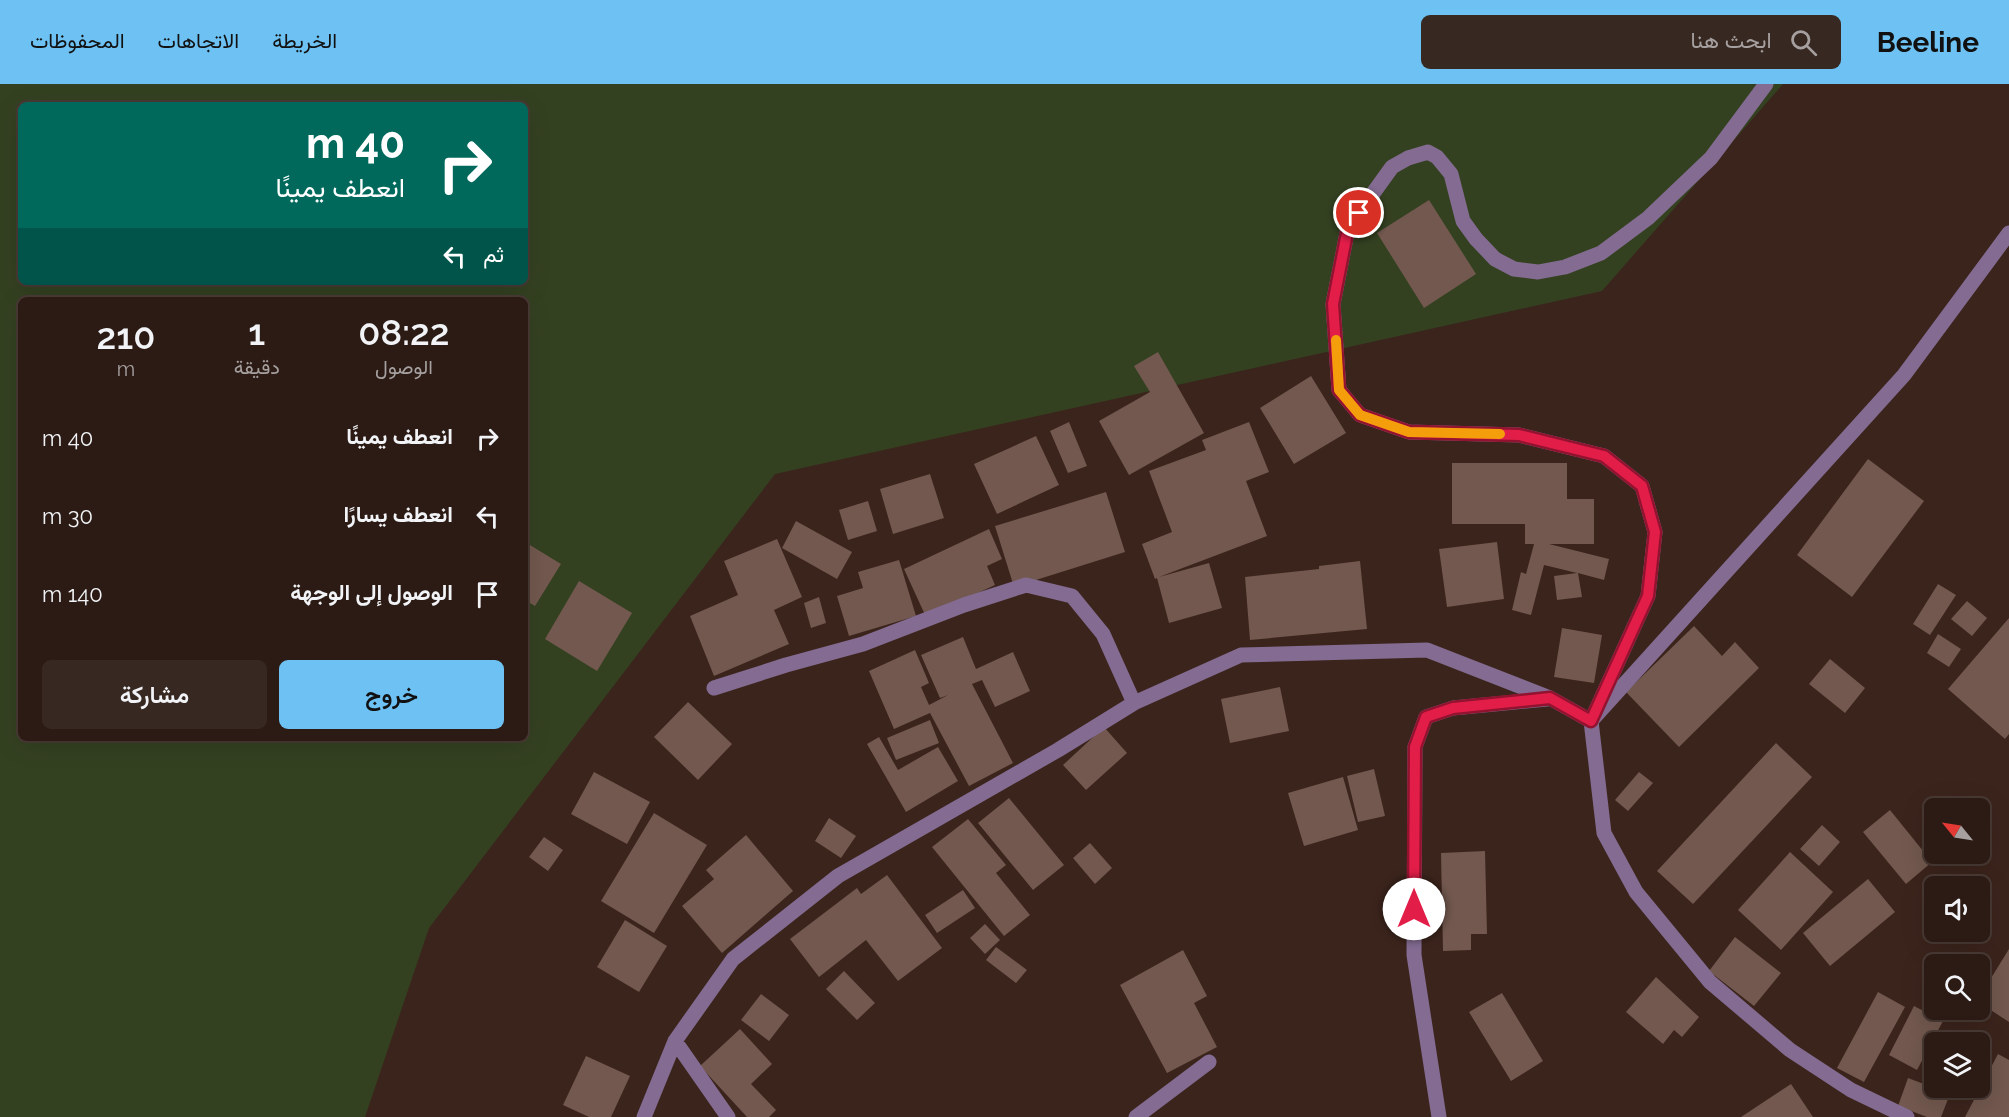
<!DOCTYPE html>
<html lang="ar">
<head>
<meta charset="utf-8">
<style>
  body { margin:0; font-family:Raleway,Vazirmatn,sans-serif; background:#382822; color:#f1f3f6; direction:rtl; height:100vh; display:flex; flex-direction:column; font-size:22px; white-space:nowrap }
  * { box-sizing:border-box; margin:0 }
  p { font-size:20px; color:#a6a1a0 }
  .icon { flex:none; width:33px; height:33px; fill:none; stroke:currentColor; stroke-width:2; stroke-linecap:round; stroke-linejoin:round }
  .map { position:relative; flex:1; overflow:hidden; direction:ltr }
  .panel { position:absolute; left:18px; top:213px; width:510px; height:444px; display:flex; flex-direction:column; background:#2c1b15; border-radius:9px; box-shadow:0 6px 24px #0002,0 0 0 2px #483934; direction:rtl }
  .panel>* { flex:none }
  .banner { position:absolute; left:18px; top:18px; width:510px; height:183px; border-radius:9px; box-shadow:0 6px 24px #0002,0 0 0 2px #483934; direction:rtl; background:#00695c; color:#fff; overflow:hidden }
  .needle { width:39px; rotate:300deg }
  .fabs { position:absolute; left:1924px; top:714px; display:grid; gap:12px }
  .fabs a { display:grid; place-items:center; width:66px; height:66px; border-radius:9px; background:#2c1b15; box-shadow:0 6px 24px #0002,0 0 0 2px #483934; font-size:30px }
  .pin { position:absolute; display:grid; place-items:center; width:51px; height:51px; color:#fff; margin:-26px; border:3px solid #fff; border-radius:50%; box-shadow:0 2px 6px #0007 }
  .me { position:absolute; width:66px; margin:-33px; rotate:0deg; stroke-linejoin:round; filter:drop-shadow(0 0 4px #0008) }
  .turn { display:flex; align-items:center; gap:21px; height:126px; padding:0 24px; font-size:27px }
  .turn .icon { width:78px; height:78px; stroke-width:2.5 }
  .turn b { display:block; font-size:42px; line-height:51px }
  .then { display:flex; align-items:center; height:57px; padding:0 24px; background:#0003; gap:12px; font-size:22px }
  .eta { display:flex; justify-content:space-evenly; align-items:center; height:102px; text-align:center }
  .eta b { font-size:36px; font-weight:600; line-height:42px }
  .action { display:flex; gap:12px; margin-top:auto; padding:12px 24px }
  .action a { flex:1; height:69px; border-radius:9px; background:#6ec2f3; color:#111; font-size:24px; font-weight:600; line-height:69px; text-align:center }
  .action a+a { background:#382822; color:#f1f3f6 }
  ul { padding:0; list-style:none }
  li { display:flex; align-items:center; gap:18px; height:78px; padding:0 24px }
  li div { flex:1 }
  li b { display:block; font-size:22px }
  li em { font-style:normal }
  header { display:flex; align-items:center; gap:36px; box-sizing:border-box; height:84px; padding:0 30px; background:#6ec2f3; color:#111 }
  header strong { font-size:28px }
  nav { display:flex; gap:33px; margin-inline-start:auto; font-size:21px }
  .search { width:420px; height:54px; background:#382822; display:flex; align-items:center; gap:15px; box-sizing:border-box; padding:0 21px; border-radius:9px; color:#a6a1a0; font-size:22px }
  .map>svg:first-child { display:block }
</style>
</head>
<body>
<header>
<strong>Beeline</strong>
<div class="search"><svg class="icon" aria-label="search" viewBox="0 0 24 24"><circle cx="10" cy="10" r="6"/><path d="M15 15l6 6"/></svg>ابحث هنا</div>
<nav><a>الخريطة</a><a>الاتجاهات</a><a>المحفوظات</a></nav>
</header>
<div class="map">
<svg width="2009" height="1033" viewBox="0 0 2009 1033">
  <rect width="100%" height="100%" fill="#3b241c"/>
  <path fill="#344121" fill-rule="evenodd" d="M 0,0 L 1783,0 L 1602,207 L 775,390 L 429,844 L 365,1033 L 0,1033 ZM 21,21 L 525,21 L 525,198 L 21,198 ZM 21,216 L 525,216 L 525,654 L 21,654 Z"/>
  <path fill="#72584e" d="M 1429,116 L 1476,190 L 1424,224 L 1377,149 Z
    M 1158,268 L 1204,349 L 1129,391 L 1099,337 L 1150,308 L 1134,282 Z
    M 1311,292 L 1346,349 L 1294,380 L 1260,324 Z
    M 1069,338 L 1087,382 L 1068,389 L 1050,347 Z
    M 1249,338 L 1269,388 L 1246,397 L 1267,452 L 1159,493 L 1209,479 L 1222,524 L 1169,539 L 1157,494 L 1155,495 L 1142,460 L 1172,448 L 1149,387 L 1206,366 L 1202,356 Z
    M 1036,352 L 1059,401 L 997,430 L 974,380 Z
    M 1868,375 L 1924,417 L 1852,513 L 1797,471 Z
    M 1452,379 L 1567,379 L 1567,415 L 1594,415 L 1594,460 L 1549,460 L 1609,475 L 1604,496 L 1578,489 L 1582,513 L 1557,516 L 1554,492 L 1577,489 L 1544,481 L 1531,531 L 1512,526 L 1521,488 L 1526,490 L 1534,460 L 1525,460 L 1525,440 L 1452,440 Z
    M 930,390 L 944,434 L 893,450 L 880,405 Z
    M 1106,408 L 1125,468 L 1014,503 L 995,442 Z
    M 868,417 L 877,447 L 848,456 L 839,426 Z
    M 796,437 L 852,468 L 837,495 L 782,464 Z
    M 989,445 L 1002,475 L 987,482 L 995,501 L 926,533 L 904,485 Z
    M 777,455 L 802,513 L 774,526 L 789,560 L 714,592 L 690,532 L 738,511 L 724,477 Z
    M 525,458 L 561,480 L 535,522 L 525,516 Z
    M 1497,458 L 1504,515 L 1447,523 L 1439,465 Z
    M 899,476 L 916,532 L 849,552 L 837,512 L 863,504 L 858,488 Z
    M 1360,477 L 1367,545 L 1250,556 L 1245,493 L 1319,485 L 1319,482 Z
    M 579,497 L 632,529 L 597,587 L 545,555 Z
    M 1938,500 L 1956,511 L 1930,551 L 1913,540 Z
    M 819,513 L 826,539 L 811,544 L 804,519 Z
    M 1967,517 L 1987,534 L 1972,552 L 1951,535 Z
    M 2009,534 L 2009,650 L 2005,655 L 1948,605 Z
    M 1694,542 L 1722,572 L 1735,558 L 1759,584 L 1679,663 L 1626,608 Z
    M 1562,544 L 1602,551 L 1594,599 L 1554,593 Z
    M 1938,550 L 1961,565 L 1949,583 L 1927,569 Z
    M 963,553 L 976,585 L 1013,568 L 1030,607 L 995,623 L 982,596 L 972,600 L 1013,679 L 969,702 L 930,629 L 894,645 L 869,587 L 915,566 L 929,599 L 921,603 L 929,621 L 948,611 L 940,614 L 921,571 Z
    M 1830,575 L 1865,604 L 1845,629 L 1809,600 Z
    M 1280,603 L 1289,647 L 1230,659 L 1221,615 Z
    M 688,618 L 732,660 L 698,696 L 654,653 Z
    M 930,636 L 939,659 L 896,676 L 887,654 Z
    M 1104,643 L 1127,669 L 1086,706 L 1063,681 Z
    M 879,653 L 898,686 L 938,663 L 958,697 L 906,728 L 867,660 Z
    M 1776,659 L 1812,693 L 1693,820 L 1657,787 Z
    M 1374,685 L 1385,732 L 1358,738 L 1347,692 Z
    M 594,688 L 650,718 L 627,760 L 571,730 Z
    M 1639,688 L 1653,699 L 1628,727 L 1615,716 Z
    M 1343,693 L 1358,746 L 1304,762 L 1288,709 Z
    M 1009,714 L 1064,781 L 1033,806 L 978,739 Z
    M 1890,726 L 1932,778 L 1906,800 L 1863,748 Z
    M 654,729 L 707,761 L 654,849 L 601,817 Z
    M 829,734 L 856,752 L 841,774 L 815,757 Z
    M 968,735 L 1006,781 L 996,789 L 1030,831 L 1004,852 L 932,763 Z
    M 1822,741 L 1840,758 L 1819,782 L 1800,765 Z
    M 746,751 L 793,807 L 722,869 L 682,822 L 714,795 L 706,786 Z
    M 544,753 L 563,766 L 548,787 L 529,773 Z
    M 1090,759 L 1112,784 L 1095,800 L 1073,774 Z
    M 1485,767 L 1487,850 L 1471,850 L 1471,866 L 1443,867 L 1441,769 Z
    M 1790,768 L 1833,808 L 1781,866 L 1738,826 Z
    M 887,791 L 942,864 L 898,897 L 866,856 L 819,893 L 790,855 L 857,804 L 861,810 Z
    M 1868,795 L 1895,828 L 1830,882 L 1803,849 Z
    M 963,806 L 975,824 L 937,849 L 925,831 Z
    M 625,836 L 667,862 L 639,908 L 597,883 Z
    M 985,840 L 1000,856 L 985,870 L 970,854 Z
    M 1735,853 L 1781,889 L 1754,922 L 1709,887 Z
    M 996,863 L 1027,886 L 1016,899 L 986,876 Z
    M 2009,865 L 2009,938 L 1980,919 L 1980,912 Z
    M 1183,866 L 1207,912 L 1194,919 L 1217,963 L 1167,989 L 1120,901 Z
    M 844,887 L 875,919 L 857,936 L 826,905 Z
    M 1656,893 L 1699,933 L 1682,953 L 1674,946 L 1663,960 L 1626,928 Z
    M 1878,908 L 1905,923 L 1864,998 L 1837,984 Z
    M 1502,909 L 1543,977 L 1511,997 L 1469,928 Z
    M 761,910 L 789,931 L 769,957 L 741,936 Z
    M 1914,922 L 1943,937 L 1917,986 L 1889,971 Z
    M 740,945 L 772,980 L 751,1000 L 776,1026 L 769,1033 L 747,1033 L 700,982 Z
    M 1998,970 L 2009,976 L 2009,1033 L 1965,1033 Z
    M 586,972 L 630,992 L 611,1033 L 589,1033 L 563,1021 Z
    M 1908,994 L 1950,1010 L 1941,1033 L 1927,1033 L 1898,1022 Z
    M 1791,1000 L 1813,1033 L 1741,1033 Z"/>
  <g fill="none" stroke-linecap="round" stroke-linejoin="round">
    <path stroke="#836b91" stroke-width="15" d="M 1766,0 L 1711,74 L 1648,134 L 1601,169 L 1565,183 L 1538,188 L 1514,185 L 1495,175 L 1476,155 L 1463,137 L 1451,90 L 1437,73 L 1428,68 L 1408,74 L 1392,83 L 1348,144 L 1333,220 L 1339,306 L 1360,331 L 1409,348 L 1519,351 L 1604,372 L 1642,402 L 1655,448 L 1648,512 L 1591,637 L 1604,749 L 1636,808 L 1710,898 L 1790,966 L 1851,1006 L 1907,1033
      M 714,604 L 786,581 L 863,560 L 964,521 L 1026,501 L 1072,512 L 1103,550 L 1134,619
      M 675,957 L 728,1033
      M 644,1033 L 675,957 L 733,875 L 838,792 L 1058,666 L 1134,619 L 1241,571 L 1427,566 L 1550,614 L 1591,637 L 1904,291 L 2009,149
      M 1136,1033 L 1209,978
      M 1439,1033 L 1414,871 L 1415,663 L 1426,633 L 1453,624 L 1547,615"/>
  </g>
  <g fill="none" stroke-linecap="round" stroke-linejoin="round">
    <g stroke="#92132f" stroke-width="15">
      <path id="route" d="M 1359,129 L 1348,144 L 1333,220 L 1339,306 L 1360,331 L 1409,348 L 1519,351 L 1604,372 L 1642,402 L 1655,448 L 1648,512 L 1591,637 L 1550,614 L 1453,624 L 1426,633 L 1415,663 L 1414,825"/>
    </g>
    <use href="#route" stroke="#e11d48" stroke-width="10"/>
    <path stroke="#f59e0b" stroke-width="10" d="M 1336,256 L 1339,306 L 1360,331 L 1409,348 L 1500,350"/>
  </g>
</svg>
<div class="fabs">
<a><svg class="needle" viewBox="-14 -14 28 28"><path d="M0-13l5 13h-10z" fill="#e53935"/><path d="M0 13l5-13h-10z" fill="#a6a1a0"/></svg></a>
<a><svg class="icon" aria-label="sound" viewBox="0 0 24 24"><path d="M4 9h4l5-4v14l-5-4H4zM17 9q2 3 0 6"/></svg></a>
<a><svg class="icon" aria-label="search" viewBox="0 0 24 24"><circle cx="10" cy="10" r="6"/><path d="M15 15l6 6"/></svg></a>
<a><svg class="icon" aria-label="layers" viewBox="0 0 24 24"><path d="M12 4l9 5-9 5-9-5zM3 14l9 5 9-5"/></svg></a>
</div>
<div class="pin" style="left:1359px;top:129px;background:#d93025"><svg class="icon" aria-label="arrive" viewBox="0 0 24 24"><path d="M6 21V4h12l-3 4 3 4H6"/></svg></div>
<svg class="me" style="left:1414px;top:825px" viewBox="-20 -20 40 40"><circle r="19" fill="#fff"/><path d="M0-13L10 11 0 6-10 11z" fill="#e11d48"/></svg>
<div class="banner">
<div class="turn"><svg class="icon" aria-label="right" viewBox="0 0 24 24"><path d="M7 20v-9h11M14 6l5 5-5 5"/></svg><div><b>40 m</b>انعطف يمينًا</div></div>
<div class="then">ثم<svg class="icon" aria-label="left" viewBox="0 0 24 24"><path d="M17 20v-9H6M10 6l-5 5 5 5"/></svg></div>
</div>
<section class="panel">
<div class="eta">
<div><b>08:22</b><p>الوصول</p></div>
<div><b>1</b><p>دقيقة</p></div>
<div><b>210</b><p>m</p></div>
</div>
<ul>
<li><svg class="icon" aria-label="right" viewBox="0 0 24 24"><path d="M7 20v-9h11M14 6l5 5-5 5"/></svg><div><b>انعطف يمينًا</b></div><em>40 m</em></li>
<li><svg class="icon" aria-label="left" viewBox="0 0 24 24"><path d="M17 20v-9H6M10 6l-5 5 5 5"/></svg><div><b>انعطف يسارًا</b></div><em>30 m</em></li>
<li><svg class="icon" aria-label="arrive" viewBox="0 0 24 24"><path d="M6 21V4h12l-3 4 3 4H6"/></svg><div><b>الوصول إلى الوجهة</b></div><em>140 m</em></li>
</ul>
<div class="action"><a>خروج</a><a>مشاركة</a></div>
</section>
</div>
</body>
</html>
